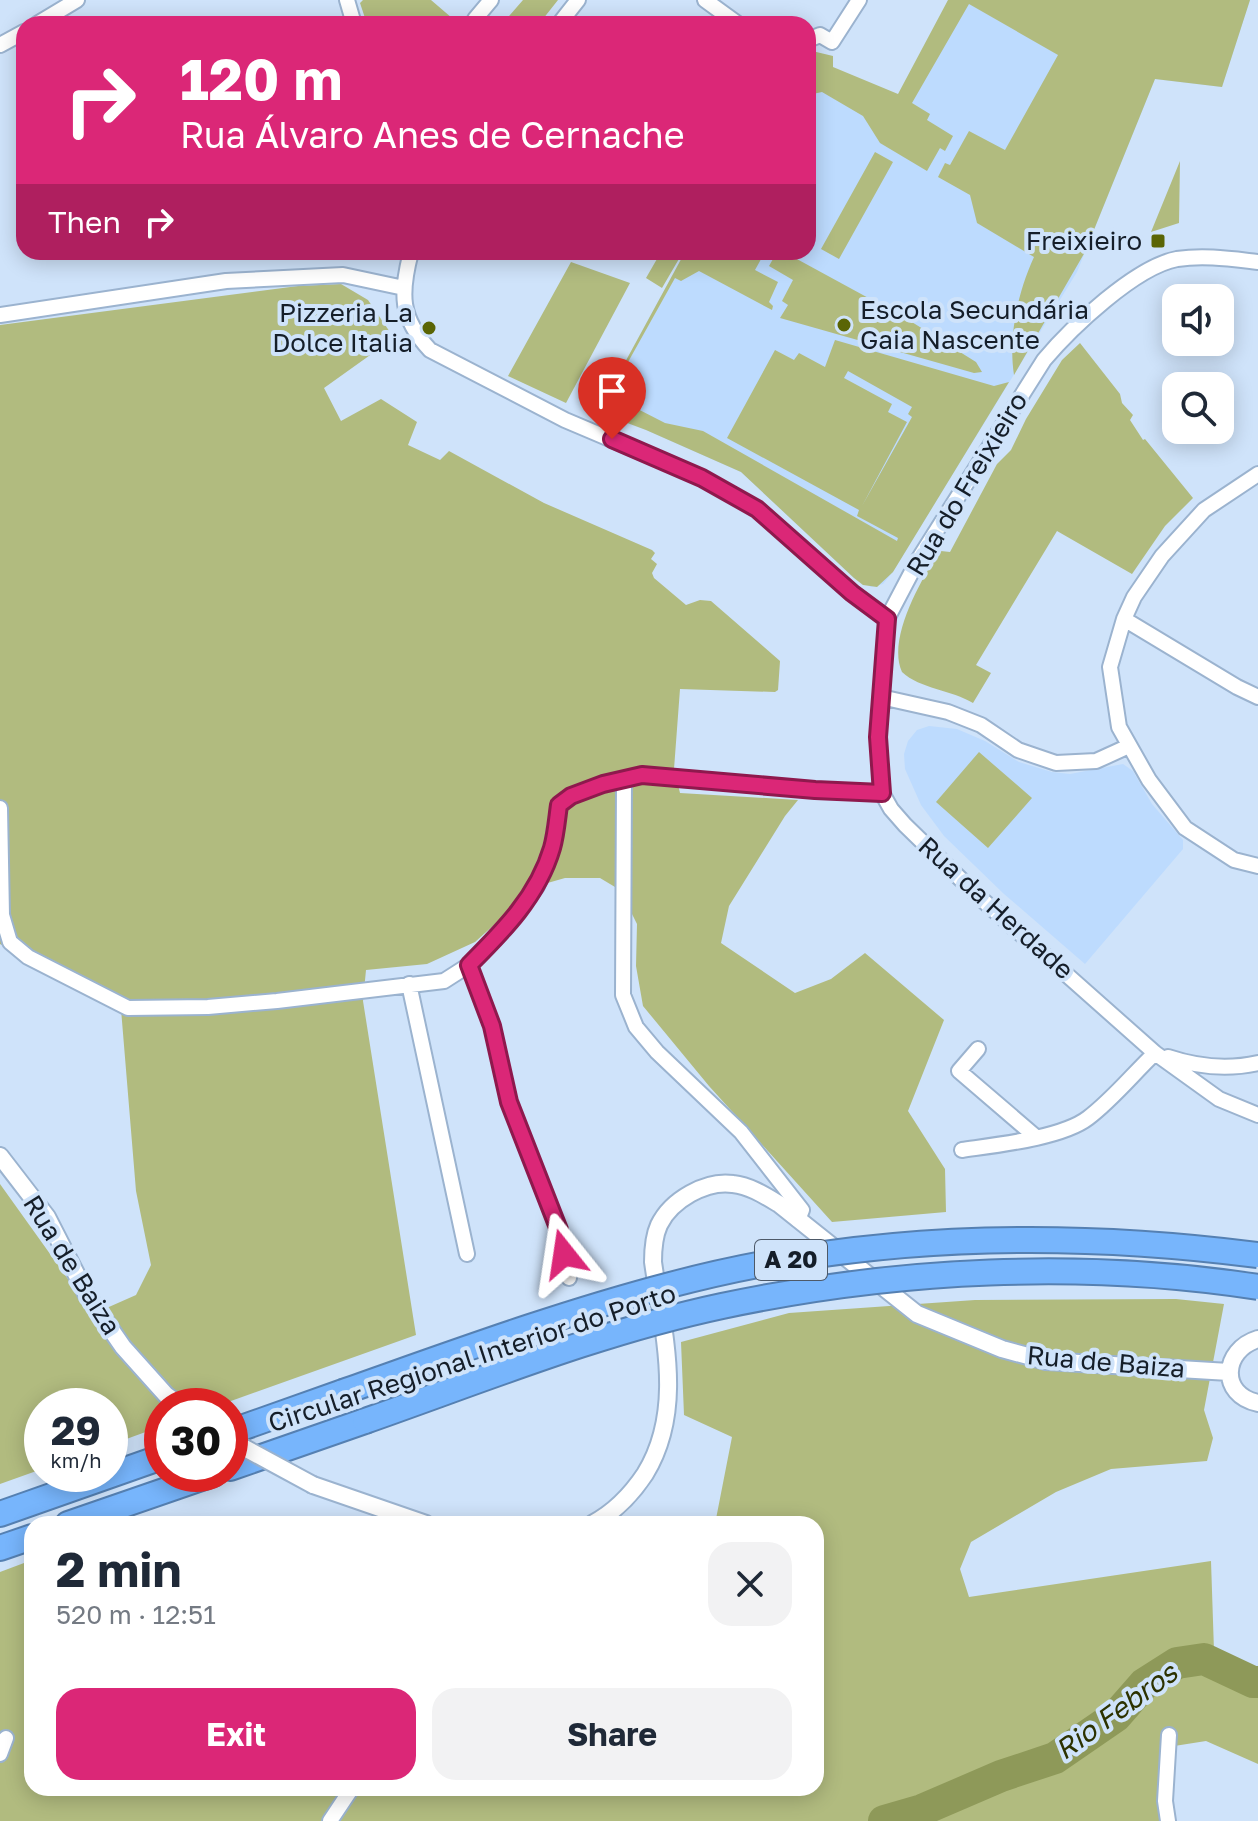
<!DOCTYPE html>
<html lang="en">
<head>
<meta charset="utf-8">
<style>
  body { margin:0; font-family:"Golos Text",sans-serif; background:#f2f2f3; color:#1f2937; height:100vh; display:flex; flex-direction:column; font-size:30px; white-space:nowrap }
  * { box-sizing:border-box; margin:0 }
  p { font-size:26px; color:#747a83 }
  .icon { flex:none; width:44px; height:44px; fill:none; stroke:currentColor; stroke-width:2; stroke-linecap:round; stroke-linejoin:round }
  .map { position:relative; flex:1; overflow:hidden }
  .sheet { position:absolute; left:24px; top:1516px; width:800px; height:280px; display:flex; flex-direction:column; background:#fff; border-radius:24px; box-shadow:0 4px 20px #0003 }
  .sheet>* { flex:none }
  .guide { position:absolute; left:16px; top:16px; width:800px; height:244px; border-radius:24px; box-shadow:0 4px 20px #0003; background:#db2777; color:#fff; overflow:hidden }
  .buttons { position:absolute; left:1162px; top:284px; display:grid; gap:16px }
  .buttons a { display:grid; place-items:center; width:72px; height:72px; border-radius:16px; background:#fff; box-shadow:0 4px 20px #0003; font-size:40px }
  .speed { position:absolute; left:24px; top:1388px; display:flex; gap:16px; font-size:40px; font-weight:700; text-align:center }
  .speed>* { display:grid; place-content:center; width:104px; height:104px; border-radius:50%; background:#fff; box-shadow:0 4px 20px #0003; line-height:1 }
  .speed small { font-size:20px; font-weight:400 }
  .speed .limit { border:12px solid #d22; background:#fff; color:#111 }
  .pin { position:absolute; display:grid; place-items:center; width:68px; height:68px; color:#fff; margin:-82px -34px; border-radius:50% 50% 50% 0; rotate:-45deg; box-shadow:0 0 8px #0007 }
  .pin .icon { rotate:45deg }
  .me { position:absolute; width:88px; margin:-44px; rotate:345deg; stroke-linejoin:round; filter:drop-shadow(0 0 6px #0008) }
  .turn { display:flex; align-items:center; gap:28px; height:168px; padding:0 32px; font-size:36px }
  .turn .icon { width:104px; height:104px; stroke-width:2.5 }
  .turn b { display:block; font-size:56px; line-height:68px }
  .then { display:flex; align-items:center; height:76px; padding:0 32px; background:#0003; gap:16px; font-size:30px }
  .round { display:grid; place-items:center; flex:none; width:84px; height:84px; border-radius:24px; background:#f2f2f3 }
  .summary { display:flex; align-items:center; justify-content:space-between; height:136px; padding:0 32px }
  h1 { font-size:48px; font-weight:700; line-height:60px }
  .primary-button { display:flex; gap:16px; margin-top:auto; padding:16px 32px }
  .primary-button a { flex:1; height:92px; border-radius:24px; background:#db2777; color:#fff; font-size:32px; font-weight:700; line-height:92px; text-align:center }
  .primary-button a+a { background:#f2f2f3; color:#1f2937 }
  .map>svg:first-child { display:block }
</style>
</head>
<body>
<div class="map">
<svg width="1258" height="1821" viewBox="0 0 1258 1821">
  <rect width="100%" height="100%" fill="#cfe3fa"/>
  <path fill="#bddbfe" d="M 960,0 L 1250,0 L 1222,87 L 1155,79 L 1077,272 L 892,573 L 883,584 L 871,587 L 854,578 L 741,472 L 646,430 L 598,412 L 685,252 L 808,252 L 808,70 L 901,101 Z
    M 929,726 L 957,729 L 985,741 L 1019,762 L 1052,772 L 1070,774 L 1123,764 L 1133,771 L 1152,804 L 1183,840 L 1183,849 L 1085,964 L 1004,894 L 944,836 L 921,805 L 905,769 L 904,754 L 908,741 L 917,730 Z"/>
  <path fill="#b1bb7f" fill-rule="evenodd" d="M 363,0 L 431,0 L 459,24 L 367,24 L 360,3 Z
    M 523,0 L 558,0 L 539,24 L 502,24 Z
    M 948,0 L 1250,0 L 1222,87 L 1155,79 L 1085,252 L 1014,375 C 1008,336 1018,292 1034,257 L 977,223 L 970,195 L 938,177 L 945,163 L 950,165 L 969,131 L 1005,150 L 1058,55 L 969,4 L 912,103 L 930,114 L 927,120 L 953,136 L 945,151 L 940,148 L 927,171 L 880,143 L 863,116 L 822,92 L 808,95 L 808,50 L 833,56 L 833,67 L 898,94 Z
    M 875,152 L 893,162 L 839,259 L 821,249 Z
    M 1180,161 L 1179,223 L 1151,232 Z
    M 661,252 L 683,252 L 662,288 L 646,278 Z
    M 685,252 L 765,252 L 755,270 L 778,282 L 769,302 L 773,306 L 772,310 L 699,271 L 681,281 L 675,278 L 618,380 L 623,383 L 624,402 L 665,423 L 703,431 L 897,541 L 898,538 L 857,516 L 859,510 L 727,438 L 775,350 L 794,360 L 799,353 L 825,367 L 835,340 L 994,386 L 1009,382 L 893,572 L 877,587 L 863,585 L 854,578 L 741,472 L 646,430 L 598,412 ZM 848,371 L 912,407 L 908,414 L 912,417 L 862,506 L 907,422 L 888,412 L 892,404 L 844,378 Z
    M 777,252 L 784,252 L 907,319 L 976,362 L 982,372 L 974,373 L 780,318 L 788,305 L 782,301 L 793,280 L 769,266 Z
    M 571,262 L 630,283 L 566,403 L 508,376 Z
    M 341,284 L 368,300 L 394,338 L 324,388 L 341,421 L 381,399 L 417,422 L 408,445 L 440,460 L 449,451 L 544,503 L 652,550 L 655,553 L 651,559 L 657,564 L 652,573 L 654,578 L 686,605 L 700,600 L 711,601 L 780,661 L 778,690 L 775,692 L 680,689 L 674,769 L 680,793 L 798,800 L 785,816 L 729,906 L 721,943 L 795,993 L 831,979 L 865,953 L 944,1020 L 908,1111 L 945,1169 L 946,1212 L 832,1222 L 709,1086 L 643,1006 L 636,966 L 637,924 L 620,890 L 600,878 L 565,878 L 537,886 L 475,942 L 427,964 L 366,970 L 363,1001 L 416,1335 L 217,1406 L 162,1406 L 162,1426 L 110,1445 L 110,1406 L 42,1406 L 42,1469 L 0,1484 L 0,1184 L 93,1314 L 136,1295 L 151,1265 L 136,1191 L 121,1009 L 0,944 L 0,325 L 298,286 Z
    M 1080,343 L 1120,394 L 1122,403 L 1133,415 L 1130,420 L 1143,440 L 1145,439 L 1193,498 L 1165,526 L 1132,574 L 1057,531 L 976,665 L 991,673 L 973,703 C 952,690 920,689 902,672 C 887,640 920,582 937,555 L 941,551 L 950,552 L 997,464 L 1011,450 L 1026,419 L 1062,360 Z
    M 979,752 L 1032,798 L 988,848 L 936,802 Z
    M 1176,1299 L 1224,1304 L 1204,1410 L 1213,1438 L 1207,1461 L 1111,1469 L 1056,1492 L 971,1542 L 960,1569 L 969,1597 L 1211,1561 L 1214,1651 L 1226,1674 L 1258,1669 L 1258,1764 L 1206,1741 L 1168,1747 L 1174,1821 L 0,1821 L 0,1572 L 32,1560 L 32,1788 L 816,1788 L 816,1524 L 715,1524 L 732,1437 L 684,1415 L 681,1342 L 789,1313 L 975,1300 Z"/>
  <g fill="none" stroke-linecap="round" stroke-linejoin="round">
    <path stroke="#8e9959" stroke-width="32" d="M 884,1821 L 922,1810 L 1001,1776 L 1055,1758 L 1116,1716 L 1144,1684 L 1177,1663 L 1204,1659 L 1253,1682 L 1258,1682"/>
    <g stroke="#9bb3cf" stroke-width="18">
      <path id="minor" d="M 347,0 L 354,24
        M 705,0 L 738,24
        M 475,19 L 491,0
        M 37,24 L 77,0
        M 559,24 L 578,0
        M 808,40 L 820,35 L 832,42 L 859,0
        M 0,45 L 24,32
        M 411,252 C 400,294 400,318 430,350 L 565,420 L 702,478 L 757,509 L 852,593 L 887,619
        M 1258,262 C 1231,259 1205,255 1177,259 C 1135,267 1071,328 1044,360 L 918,560 L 887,619 L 878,737 L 882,793 L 891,809 L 905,825 L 978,896 L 1155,1053 L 1219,1099 L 1258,1115
        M 0,315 L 226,281 L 343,275 L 404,288
        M 1258,474 L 1204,510 L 1162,556 L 1134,597 L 1124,619 L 1110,667 L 1119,727 L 1149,780 L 1185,828 L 1234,860 L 1258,866
        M 1124,619 L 1237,687 L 1258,697
        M 881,697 L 948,712 L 981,725 L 1018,750 L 1056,763 L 1096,761 L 1129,746
        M 624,779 L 623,995 L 636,1027 L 657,1052 L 741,1132 L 802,1210 L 798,1220
        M 0,808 L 2,915 L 10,942 L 28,957 L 128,1008 L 208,1007 L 277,1001 L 444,981 L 469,965 L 504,930 L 537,886 L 552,847 L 559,805 L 571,796 L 603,784 L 642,775 L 815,790 L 882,793
        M 469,965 L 492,1026 L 509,1102 L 559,1230 L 569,1278
        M 409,984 L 467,1254
        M 978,1049 L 959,1071 L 1036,1137
        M 1168,1057 C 1198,1067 1227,1070 1258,1063
        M 962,1150 C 996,1145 1062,1138 1088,1118 C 1112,1100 1133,1074 1155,1053
        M 0,1754 L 6,1738
        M 330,1821 L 352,1788
        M 1168,1821 L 1165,1801 L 1169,1735"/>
    </g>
    <g stroke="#9bb3cf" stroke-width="20">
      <path id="tertiary" d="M 0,1156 L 47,1217 L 87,1295 L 123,1347 L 166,1395 L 181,1406
        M 1258,1339 C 1222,1350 1219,1395 1258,1403
        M 313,1485 L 426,1524
        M 592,1524 C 615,1512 631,1495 645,1474 C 685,1409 663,1333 653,1262 C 653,1250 654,1236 659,1225 C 671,1200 706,1180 733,1184 C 750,1186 764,1195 779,1204 L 917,1314 L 1002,1349 L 1046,1361 L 1229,1372"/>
    </g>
    <g stroke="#5580b2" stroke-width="28">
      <path id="motorway" d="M 230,1432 L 343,1392
        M 230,1468 L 365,1421
        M 0,1514 L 162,1457
        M 68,1524 L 213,1474
        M 0,1548 L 32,1537"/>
    </g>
    <use href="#minor" stroke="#fff" stroke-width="14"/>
    <use href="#tertiary" stroke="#fff" stroke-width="16"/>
    <use href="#motorway" stroke="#77b5fc" stroke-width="24"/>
    <g stroke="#9bb3cf" stroke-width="20" stroke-linecap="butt">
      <path id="tertiary-bridge" d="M 230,1440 L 313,1485"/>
    </g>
    <g stroke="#5580b2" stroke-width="28" stroke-linecap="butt">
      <path id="motorway-bridge" d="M 343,1392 C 451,1354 559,1314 670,1285 C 861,1234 1063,1230 1258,1255
        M 365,1421 C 482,1380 600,1332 722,1306 C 896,1269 1083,1260 1258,1287"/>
    </g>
    <use href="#tertiary-bridge" stroke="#fff" stroke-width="16"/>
    <use href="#motorway-bridge" stroke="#77b5fc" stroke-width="24"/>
  </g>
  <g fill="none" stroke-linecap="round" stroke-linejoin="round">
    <g stroke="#8e194d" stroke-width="20">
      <path id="route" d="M 564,1254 L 559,1230 L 509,1102 L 492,1026 L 469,965 C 503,931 538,896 552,848 C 556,834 557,819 559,805 L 571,796 L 603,784 L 642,775 L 815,790 L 882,793 L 878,737 L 887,619 L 852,593 L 757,509 L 702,478 L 612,439"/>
    </g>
    <use href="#route" stroke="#db2777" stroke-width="14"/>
  </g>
  <g fill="#5a6505" stroke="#cfe3fa" stroke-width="3">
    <rect x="1150" y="233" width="16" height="16" rx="4"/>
    <circle cx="844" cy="325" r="8"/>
    <circle cx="429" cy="328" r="8"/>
  </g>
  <g text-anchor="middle" stroke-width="8" stroke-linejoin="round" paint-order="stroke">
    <rect fill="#cfe3fa" stroke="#4d5968" stroke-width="2" x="755" y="1240" width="72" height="40" rx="6"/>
    <g font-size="24" font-weight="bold" fill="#151e29">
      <text x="791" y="1268">A 20</text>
    </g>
    <g font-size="26" fill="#151e29" stroke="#cfe3fa" text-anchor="end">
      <text x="1142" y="250">Freixieiro</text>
      <text x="860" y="319" text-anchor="start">Escola Secundária<tspan x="860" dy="30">Gaia Nascente</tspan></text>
      <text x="413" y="322">Pizzeria La<tspan x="413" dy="30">Dolce Italia</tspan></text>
    </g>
    <g font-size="26" fill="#151e29" stroke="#cfe3fa">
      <text transform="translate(967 484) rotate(-59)" y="9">Rua do Freixieiro</text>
      <text transform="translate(996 908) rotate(42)" y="9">Rua da Herdade</text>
      <text transform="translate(72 1265) rotate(58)" y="9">Rua de Baiza</text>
      <text transform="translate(472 1358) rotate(-18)" y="9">Circular Regional Interior do Porto</text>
      <text transform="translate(1106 1362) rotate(5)" y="9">Rua de Baiza</text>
    </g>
    <g font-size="28" font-style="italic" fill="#2c3200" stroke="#cfe3fa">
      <text transform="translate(1116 1711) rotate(-36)" y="10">Rio Febros</text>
    </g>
  </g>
</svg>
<div class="buttons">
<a><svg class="icon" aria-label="sound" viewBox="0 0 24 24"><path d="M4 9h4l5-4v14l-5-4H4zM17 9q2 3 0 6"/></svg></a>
<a><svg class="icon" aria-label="search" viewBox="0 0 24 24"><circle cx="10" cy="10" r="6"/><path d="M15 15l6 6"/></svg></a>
</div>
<div class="speed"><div>29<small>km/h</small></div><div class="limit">30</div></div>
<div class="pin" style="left:612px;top:439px;background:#d93025"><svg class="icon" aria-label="arrive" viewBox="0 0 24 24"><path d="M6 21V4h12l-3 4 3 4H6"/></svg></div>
<svg class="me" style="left:564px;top:1254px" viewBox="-20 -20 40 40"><path d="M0-17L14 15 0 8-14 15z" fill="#db2777" stroke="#fff" stroke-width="4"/></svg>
<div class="guide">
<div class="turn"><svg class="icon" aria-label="right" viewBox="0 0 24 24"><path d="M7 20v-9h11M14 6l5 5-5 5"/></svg><div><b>120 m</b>Rua Álvaro Anes de Cernache</div></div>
<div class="then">Then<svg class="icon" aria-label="right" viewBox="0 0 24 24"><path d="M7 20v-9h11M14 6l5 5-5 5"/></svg></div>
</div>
<section class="sheet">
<div class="summary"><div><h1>2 min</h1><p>520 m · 12:51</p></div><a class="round"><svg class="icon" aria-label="close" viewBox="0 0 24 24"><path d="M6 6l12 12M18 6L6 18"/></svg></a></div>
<div class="primary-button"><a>Exit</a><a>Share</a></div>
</section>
</div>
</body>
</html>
